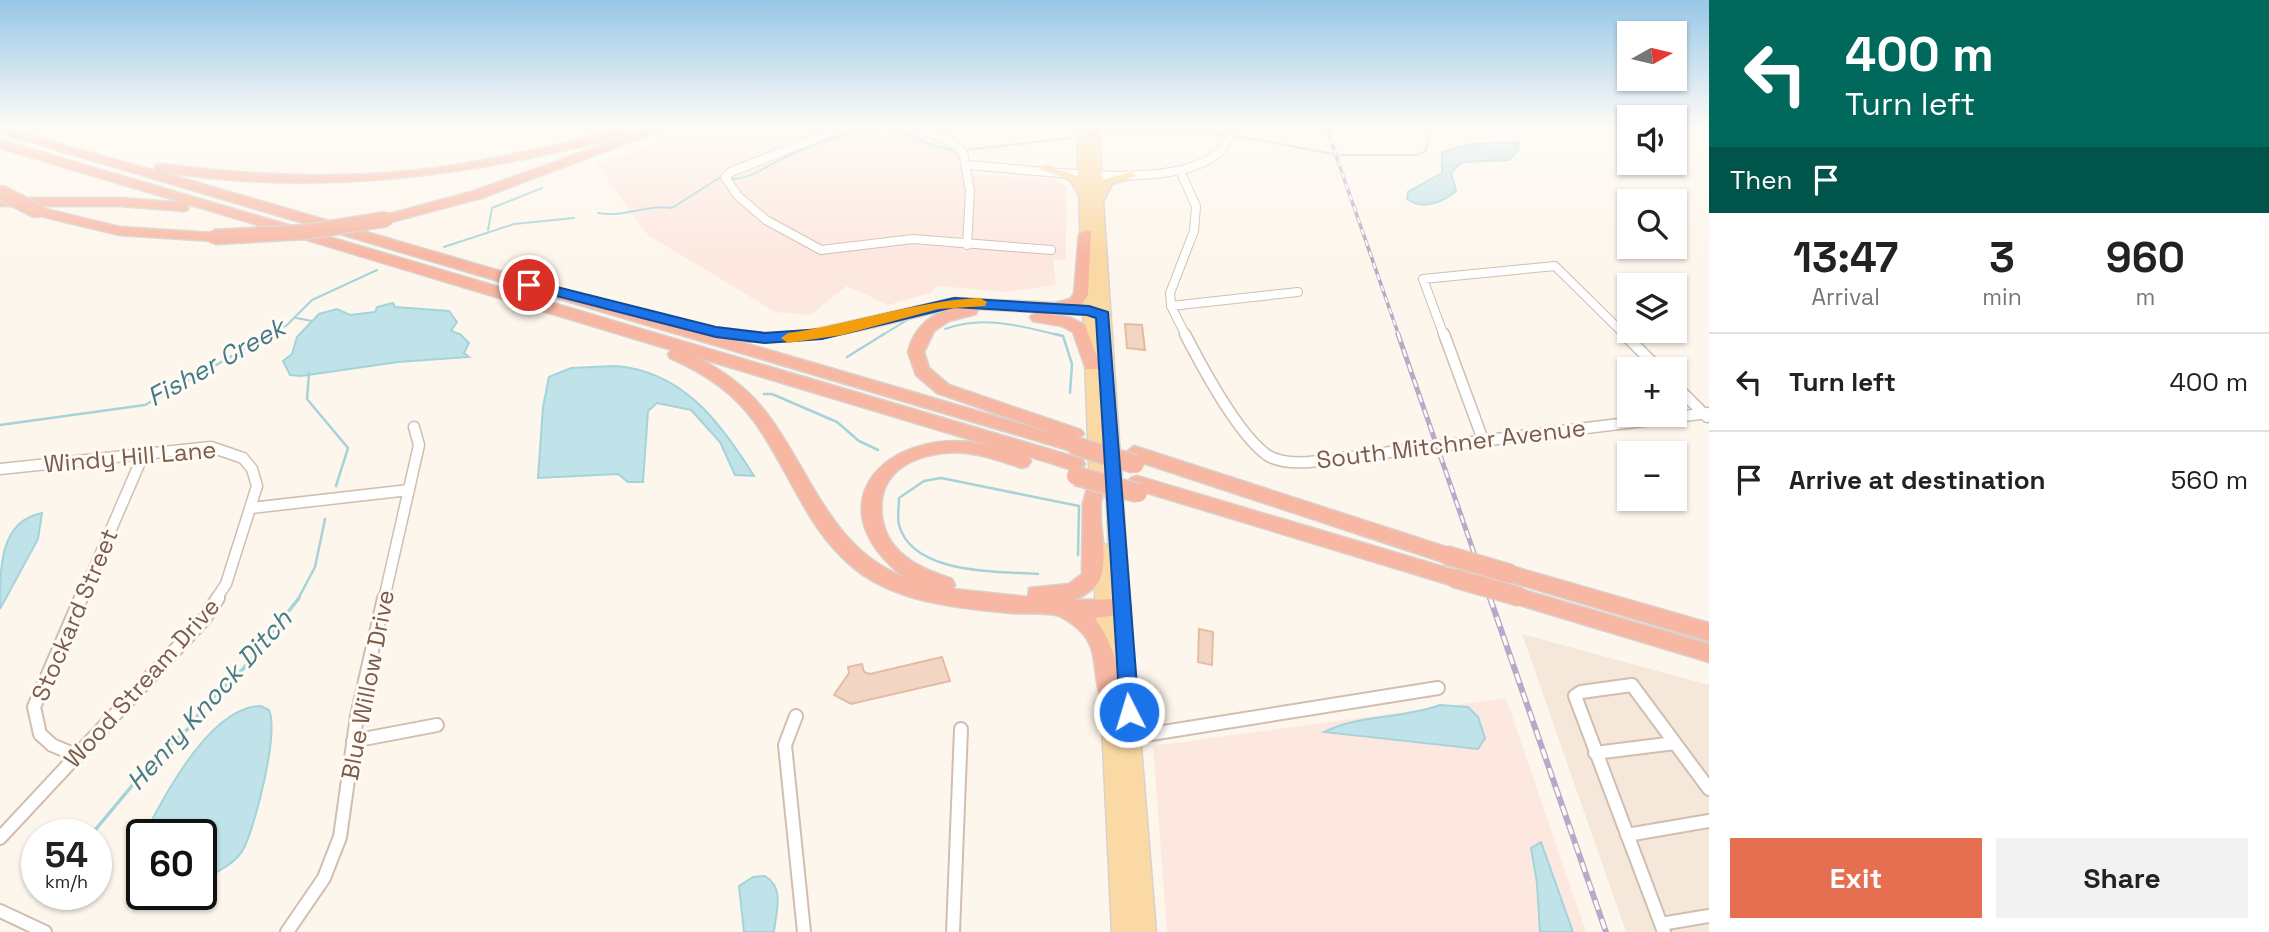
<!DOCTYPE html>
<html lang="en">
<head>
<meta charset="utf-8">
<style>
  body { margin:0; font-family:"Space Grotesk",sans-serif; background:#f2f2f2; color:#222; height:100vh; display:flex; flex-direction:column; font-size:26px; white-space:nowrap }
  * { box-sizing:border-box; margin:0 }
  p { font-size:23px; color:#767676 }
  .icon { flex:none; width:38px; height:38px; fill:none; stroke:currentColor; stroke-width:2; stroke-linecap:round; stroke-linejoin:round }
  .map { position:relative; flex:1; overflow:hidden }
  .details { display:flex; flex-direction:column; background:#fff; width:560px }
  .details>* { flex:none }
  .hud { background:#00695c; color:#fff; overflow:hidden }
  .needle { width:46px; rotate:82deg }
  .tools { position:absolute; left:1617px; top:21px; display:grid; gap:14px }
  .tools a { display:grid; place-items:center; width:70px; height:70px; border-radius:0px; background:#fff; box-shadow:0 2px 5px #0004; font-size:35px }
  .speed { position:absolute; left:21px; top:819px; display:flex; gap:14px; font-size:35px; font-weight:700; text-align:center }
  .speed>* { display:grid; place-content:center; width:91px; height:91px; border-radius:50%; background:#fff; box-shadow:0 2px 5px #0004; line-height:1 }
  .speed small { font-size:18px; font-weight:400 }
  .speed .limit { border:4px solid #111; border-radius:10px; background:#fff; color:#111 }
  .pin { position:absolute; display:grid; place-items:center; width:60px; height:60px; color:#fff; margin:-30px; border:4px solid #fff; border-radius:50%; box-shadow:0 2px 7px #0007 }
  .me { position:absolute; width:77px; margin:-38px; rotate:355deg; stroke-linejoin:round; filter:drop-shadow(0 0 5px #0008) }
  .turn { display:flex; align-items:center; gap:24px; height:147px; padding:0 21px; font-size:32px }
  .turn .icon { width:91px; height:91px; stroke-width:2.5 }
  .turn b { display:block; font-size:49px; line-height:60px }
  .then { display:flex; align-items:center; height:66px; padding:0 21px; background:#0003; gap:14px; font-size:26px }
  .eta { display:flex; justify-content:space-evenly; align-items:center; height:119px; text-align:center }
  .eta b { font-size:42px; font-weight:800; line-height:49px }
  .button { display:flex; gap:14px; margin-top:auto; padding:14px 21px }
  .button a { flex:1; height:80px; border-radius:0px; background:#e76f51; color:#fff; font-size:28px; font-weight:800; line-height:80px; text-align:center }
  .button a+a { background:#f2f2f2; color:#222 }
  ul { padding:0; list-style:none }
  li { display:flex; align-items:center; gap:21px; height:98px; padding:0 21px; border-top:2px solid #e0e0e0 }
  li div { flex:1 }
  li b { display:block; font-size:26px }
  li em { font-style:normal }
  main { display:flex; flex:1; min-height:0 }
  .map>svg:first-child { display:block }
</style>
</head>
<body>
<main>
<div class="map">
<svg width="1709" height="932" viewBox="0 0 1709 932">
  <rect width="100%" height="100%" fill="#fdf6ec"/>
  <path fill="#f5e8da" d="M 1522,634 L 1709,685 L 1709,932 L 1626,932 Z"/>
  <path fill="#fde8e0" d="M 706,127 L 899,127 L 953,146 L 964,162 L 966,174 L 1055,180 L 1066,186 L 1066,260 L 1053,259 L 1056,285 L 1006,292 L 938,286 L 930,293 L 888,305 L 847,286 L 810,315 L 775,312 L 648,235 L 596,164 Z
    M 1506,698 L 1586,932 L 1167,932 L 1153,746 Z"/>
  <path fill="#bfe3e8" stroke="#a5d3da" stroke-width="2" d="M 1519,142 L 1518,150 L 1509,160 L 1462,162 L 1451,172 L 1456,191 C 1443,202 1423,211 1407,199 L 1408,192 L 1442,173 L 1442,152 L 1470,144 Z
    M 393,303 L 395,307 L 449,311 L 457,322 L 451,331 L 460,334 L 469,343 L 464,353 L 469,357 L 398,362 L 301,376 L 290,375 L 283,361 L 292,354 L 297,337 L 319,314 L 337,309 L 350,315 L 375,312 L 377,307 Z
    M 615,366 C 683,371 721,423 754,476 L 735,475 L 720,442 L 691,410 L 657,403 L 648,411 L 643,482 L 628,482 L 618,474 L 538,478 L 543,407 L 549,377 L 571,368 Z
    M 42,513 L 38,539 L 0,609 C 0,566 0,521 42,513 Z
    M 1440,705 L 1468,707 L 1478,717 L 1485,738 L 1478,749 L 1324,732 C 1361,714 1403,719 1440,705 Z
    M 261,706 L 269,710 C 279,733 256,823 244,848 C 238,861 217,874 201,878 L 201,835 L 153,835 L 153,818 C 172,782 215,706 261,706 Z
    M 1541,842 L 1573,932 L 1540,932 L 1537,883 L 1531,848 Z
    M 765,876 C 785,888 776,911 774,932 L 744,932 L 739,886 L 753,877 Z"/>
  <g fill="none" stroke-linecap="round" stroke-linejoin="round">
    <path stroke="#a5d3da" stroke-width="2" d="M 885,127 L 938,147 L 955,150
      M 1105,134 C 1183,123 1256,139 1332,154
      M 966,150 L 1071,138
      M 1340,155 L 1416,155 L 1426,151 L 1429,130 L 1436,127
      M 731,179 C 753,179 772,162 792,154 C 823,141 850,132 883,127
      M 598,213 C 624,218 646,204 672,208 L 719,178
      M 488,230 L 492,208 L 542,188
      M 444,247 L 514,224 L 574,218
      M 296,318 L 312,321
      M 945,329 C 985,314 1023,327 1063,336
      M 268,336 L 287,325 L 312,300 L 377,270
      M 881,336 L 912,317"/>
    <path stroke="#a5d3da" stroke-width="2.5" d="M 1055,334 L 1063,336 L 1072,364 L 1070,393
      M 847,357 L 884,334
      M 309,373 L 307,399 L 348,448 L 336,486
      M 764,394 L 772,394 L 837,422 L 859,441 L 878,450
      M 0,425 L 145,405 L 271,334
      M 1038,574 C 997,571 913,575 899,525 C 897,517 899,506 899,498 L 924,481 L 941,478 L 1079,506 L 1078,555
      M 298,599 L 315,567 L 325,519"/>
    <path stroke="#a5d3da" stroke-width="3.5" d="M 91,835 L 151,763 L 193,724 L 203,707 L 244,668 L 299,598"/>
  </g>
  <path fill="#f3d5c3" stroke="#e6bba3" stroke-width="2" d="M 1125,324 L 1142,325 L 1145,350 L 1127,348 Z
    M 1199,629 L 1213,632 L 1212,665 L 1198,662 Z
    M 942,657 L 950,681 L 851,704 L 834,695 L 849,673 L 848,667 L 862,664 L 864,672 L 870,674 Z"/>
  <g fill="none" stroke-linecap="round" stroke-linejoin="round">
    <g stroke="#d1beb0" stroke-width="10">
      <path id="minor-far2" d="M 844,127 L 731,172 L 725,177 L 738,196 L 766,220 L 821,250 L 913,239 L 1051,250
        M 910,127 L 945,138 L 963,152 L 970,191 L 967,245
        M 969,165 C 1029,169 1164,191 1213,157 C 1224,150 1229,139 1234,127
        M 1180,171 L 1196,206 L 1194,231 L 1170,293 L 1171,306 L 1186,336
        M 1171,306 L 1298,292
        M 1444,336 L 1423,279 L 1555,266 L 1626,336"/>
    </g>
    <g stroke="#d1beb0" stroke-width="13">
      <path id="minor-far1" d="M 1185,334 C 1202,367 1238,434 1267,455 C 1279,463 1295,463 1309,462 L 1709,413
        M 1444,334 L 1483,440
        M 1624,334 L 1659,369
        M 1675,385 L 1707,417
        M 0,469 L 211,447 L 243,458 L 252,469 L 257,486 L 226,584 L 216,599
        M 251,508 L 409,490
        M 81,599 L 144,453
        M 384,599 L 419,445 L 414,427"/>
    </g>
    <g stroke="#d1beb0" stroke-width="16">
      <path id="minor" d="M 796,716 L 785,745 L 804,932
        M 1132,737 L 1438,688
        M 353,741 L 437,725
        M 1595,753 L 1675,743
        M 78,756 L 52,745 L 40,734 L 34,707 L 81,598
        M 1627,835 L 1709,821
        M 0,838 L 205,618 L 218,598
        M 0,911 L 45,932
        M 1661,924 L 1709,916
        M 287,932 L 324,878 L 340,837 L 357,716 L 384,598
        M 953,932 L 961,729
        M 1664,932 L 1575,696 L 1581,692 L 1632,685 L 1709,789"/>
    </g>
    <g stroke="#dad1cd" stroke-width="3">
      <path id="primary" d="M 1077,127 L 1099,127 L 1102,180 L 1131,172 L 1137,176 L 1112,184 L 1103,202 L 1132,636 L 1156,932 L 1112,932 L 1100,683 L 1102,677 L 1109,674 L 1117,680 L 1115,659 L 1114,663 L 1107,665 L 1100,663 L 1098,657 L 1093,550 L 1095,545 L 1101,543 L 1107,545 L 1109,550 L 1088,130 L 1106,493 L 1104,497 L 1092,497 L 1090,493 L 1079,195 L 1070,180 L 1039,169 L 1045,166 L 1078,176 Z"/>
    </g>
    <g stroke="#dad1cd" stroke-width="3">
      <path id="motorway" d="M 0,127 L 155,171 L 155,165 L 160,164 C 261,177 362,181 463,164 C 500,157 536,150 573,141 C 596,135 616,127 640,127 C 630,137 586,145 570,149 C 435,181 296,194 158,171 L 711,333 L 719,328 L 765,333 L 808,331 L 955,298 L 1055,303 L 1070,299 L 1074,294 L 1079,234 L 1086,230 L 1091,231 L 1088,295 L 1081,305 L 1094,306 L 1111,315 L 1103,320 L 1087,315 L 1041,312 L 1071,318 L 1085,325 L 1100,365 L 1098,369 L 1086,369 L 1073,332 L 1062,326 L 1033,321 L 1030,317 L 1037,312 L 978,309 L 976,314 L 949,321 L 934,331 L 924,352 L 929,368 L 949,385 L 1081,430 L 1084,434 L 1076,440 L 1084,446 L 1075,452 L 0,133 ZM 953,308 C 929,315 914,328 908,352 L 916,375 L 937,393 L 1056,434 L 734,340 C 809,348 880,325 953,308 Z
        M 653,127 L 670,127 L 481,198 L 387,223 L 380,219 L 382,216 L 471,192 Z
        M 1092,127 L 1104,127 L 1097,138 L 1093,139 L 1087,135 Z
        M 0,140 L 1082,459 L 1085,464 L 1082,469 L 1076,471 L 1028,456 L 1031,461 L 1028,466 L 1022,468 C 997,460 969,449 943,453 C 926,455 906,461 894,474 C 874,495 879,533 900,552 C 915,566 932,572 952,579 L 955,585 L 953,589 L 1028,597 L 1029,588 L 1069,584 L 1082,574 L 1083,503 L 1091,474 L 1103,474 C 1108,483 1103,492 1101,501 C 1098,526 1109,554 1100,579 C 1097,588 1083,596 1075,600 L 1121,599 L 1128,602 L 1131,608 L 1128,614 L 1094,618 C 1109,634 1126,679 1116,700 L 1109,703 L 1102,700 C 1093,681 1098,657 1087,639 C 1081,629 1068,620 1059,616 C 1049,612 1023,614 1011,613 C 959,608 898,603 855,569 C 807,531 789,469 754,421 C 733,392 703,372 670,358 L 668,354 L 672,350 L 188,204 L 188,210 L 183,211 L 121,206 L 0,206 L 0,198 L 121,198 L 185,203 L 0,148 ZM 696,357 L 992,446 C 892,421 808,502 904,577 C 829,548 810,468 764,410 C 746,387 722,370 696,357 Z
        M 37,207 L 120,227 L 214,233 L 221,237 L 214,241 L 120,235 L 32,214 L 30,211 Z
        M 1134,446 L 1446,547 L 1453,549 L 1455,555 L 1453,561 L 1446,563 L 1128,458 L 1125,453 Z
        M 1137,476 L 1454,570 L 1461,572 L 1464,578 L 1461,584 L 1454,586 L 1131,488 L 1128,483 L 1131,478 Z
        M 1511,566 L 1709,623 L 1709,641 L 1504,580 L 1501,574 L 1504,568 Z
        M 1520,589 L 1709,644 L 1709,662 L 1513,603 L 1510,597 L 1513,591 Z"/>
    </g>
    <use href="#minor-far2" stroke="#fff" stroke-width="8"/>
    <use href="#minor-far1" stroke="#fff" stroke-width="10"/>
    <use href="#minor" stroke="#fff" stroke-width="12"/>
    <use href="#primary" fill="#fbd9a5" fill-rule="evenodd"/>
    <use href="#motorway" fill="#f7b7a3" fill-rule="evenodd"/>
    <g stroke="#b9a8c9" stroke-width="3.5">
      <path id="rail-far2" d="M 1326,127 L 1399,336"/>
    </g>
    <g stroke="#b9a8c9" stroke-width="5">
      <path id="rail-far1" d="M 1398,334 L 1490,599"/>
    </g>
    <g stroke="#b9a8c9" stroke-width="6">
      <path id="rail" d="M 1490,598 L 1606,932"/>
    </g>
    <use href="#rail-far2" stroke="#fffaf3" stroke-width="2" stroke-dasharray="6" stroke-linecap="butt"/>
    <use href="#rail-far1" stroke="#fffaf3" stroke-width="2.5" stroke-dasharray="8" stroke-linecap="butt"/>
    <use href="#rail" stroke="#fffaf3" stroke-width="3.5" stroke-dasharray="10" stroke-linecap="butt"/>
    <g stroke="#dad1cd" stroke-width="17" stroke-linecap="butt">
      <path id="motorway-bridge-far1" d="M 0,192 L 37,211
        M 214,237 L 306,232 L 387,219"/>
    </g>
    <g stroke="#dad1cd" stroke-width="21" stroke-linecap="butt">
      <path id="motorway-bridge" d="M 1075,446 L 1135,464
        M 1076,476 L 1138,493
        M 1446,555 L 1511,574
        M 1454,578 L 1520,597"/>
    </g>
    <use href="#motorway-bridge-far1" stroke="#f7b7a3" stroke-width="14"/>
    <use href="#motorway-bridge" stroke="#f7b7a3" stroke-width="18"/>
  </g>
  <linearGradient id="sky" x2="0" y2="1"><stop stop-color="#97c7e8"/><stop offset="0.49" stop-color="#fefbf6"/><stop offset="1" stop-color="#fefbf6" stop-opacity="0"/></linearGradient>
  <rect width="1709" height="257" fill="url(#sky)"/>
  <path fill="#1a73e8" stroke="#114b97" stroke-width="2" d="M 529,280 L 716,327 L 765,333 L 822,329 L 954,298 L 1089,306 L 1108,312 L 1139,712 L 1136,718 L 1129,721 L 1123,718 L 1120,712 L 1096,318 L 1087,315 L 954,307 L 822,339 L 765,343 L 716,337 L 525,288 L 523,285 Z"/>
  <path fill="#f59e0b" d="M 980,298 L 987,302 L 985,306 L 938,309 L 842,335 L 788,343 L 781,338 L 788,333 C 853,324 915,301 980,298 Z"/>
  <g text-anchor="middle" stroke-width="6" stroke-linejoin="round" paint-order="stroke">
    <g font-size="24" fill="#7a5c4d" stroke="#fffaf3">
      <text transform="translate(1451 444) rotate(-7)" y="8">South Mitchner Avenue</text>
      <text transform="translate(130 457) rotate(-5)" y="8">Windy Hill Lane</text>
      <text transform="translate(75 615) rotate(-67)" y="8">Stockard Street</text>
      <text transform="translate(142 683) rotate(-48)" y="8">Wood Stream Drive</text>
      <text transform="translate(368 685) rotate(-79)" y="8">Blue Willow Drive</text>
    </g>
    <g font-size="26" font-style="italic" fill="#437c86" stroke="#fffaf3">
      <text transform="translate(216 362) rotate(-29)" y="9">Fisher Creek</text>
      <text transform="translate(209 700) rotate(-48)" y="9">Henry Knock Ditch</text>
    </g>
  </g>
</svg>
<div class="tools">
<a><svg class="needle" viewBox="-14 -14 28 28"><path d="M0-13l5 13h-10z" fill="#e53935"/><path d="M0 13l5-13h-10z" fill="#767676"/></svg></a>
<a><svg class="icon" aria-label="sound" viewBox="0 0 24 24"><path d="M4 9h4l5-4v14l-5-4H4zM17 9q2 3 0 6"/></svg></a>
<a><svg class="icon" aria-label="search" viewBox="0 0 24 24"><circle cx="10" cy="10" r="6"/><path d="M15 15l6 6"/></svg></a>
<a><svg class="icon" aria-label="layers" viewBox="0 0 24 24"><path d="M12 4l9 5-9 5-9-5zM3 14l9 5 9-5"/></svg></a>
<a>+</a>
<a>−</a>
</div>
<div class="speed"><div>54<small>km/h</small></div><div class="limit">60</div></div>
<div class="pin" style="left:529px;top:285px;background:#d93025"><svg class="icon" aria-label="arrive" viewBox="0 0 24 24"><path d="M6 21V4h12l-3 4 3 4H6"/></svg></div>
<svg class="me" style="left:1129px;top:712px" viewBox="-20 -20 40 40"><circle r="17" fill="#1a73e8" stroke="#fff" stroke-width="3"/><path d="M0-11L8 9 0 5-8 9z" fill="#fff"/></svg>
</div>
<section class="details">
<div class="hud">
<div class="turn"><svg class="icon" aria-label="left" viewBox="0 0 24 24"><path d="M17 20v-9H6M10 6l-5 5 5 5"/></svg><div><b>400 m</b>Turn left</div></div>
<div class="then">Then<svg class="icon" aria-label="arrive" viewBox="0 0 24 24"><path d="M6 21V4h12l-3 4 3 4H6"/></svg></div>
</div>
<div class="eta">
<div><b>13:47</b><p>Arrival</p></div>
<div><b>3</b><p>min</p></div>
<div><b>960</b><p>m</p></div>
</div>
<ul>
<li><svg class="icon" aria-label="left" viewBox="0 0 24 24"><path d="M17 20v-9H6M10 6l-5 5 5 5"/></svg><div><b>Turn left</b></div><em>400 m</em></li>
<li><svg class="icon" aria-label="arrive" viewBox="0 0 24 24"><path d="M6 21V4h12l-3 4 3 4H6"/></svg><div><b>Arrive at destination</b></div><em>560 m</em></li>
</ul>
<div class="button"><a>Exit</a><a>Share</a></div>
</section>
</main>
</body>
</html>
